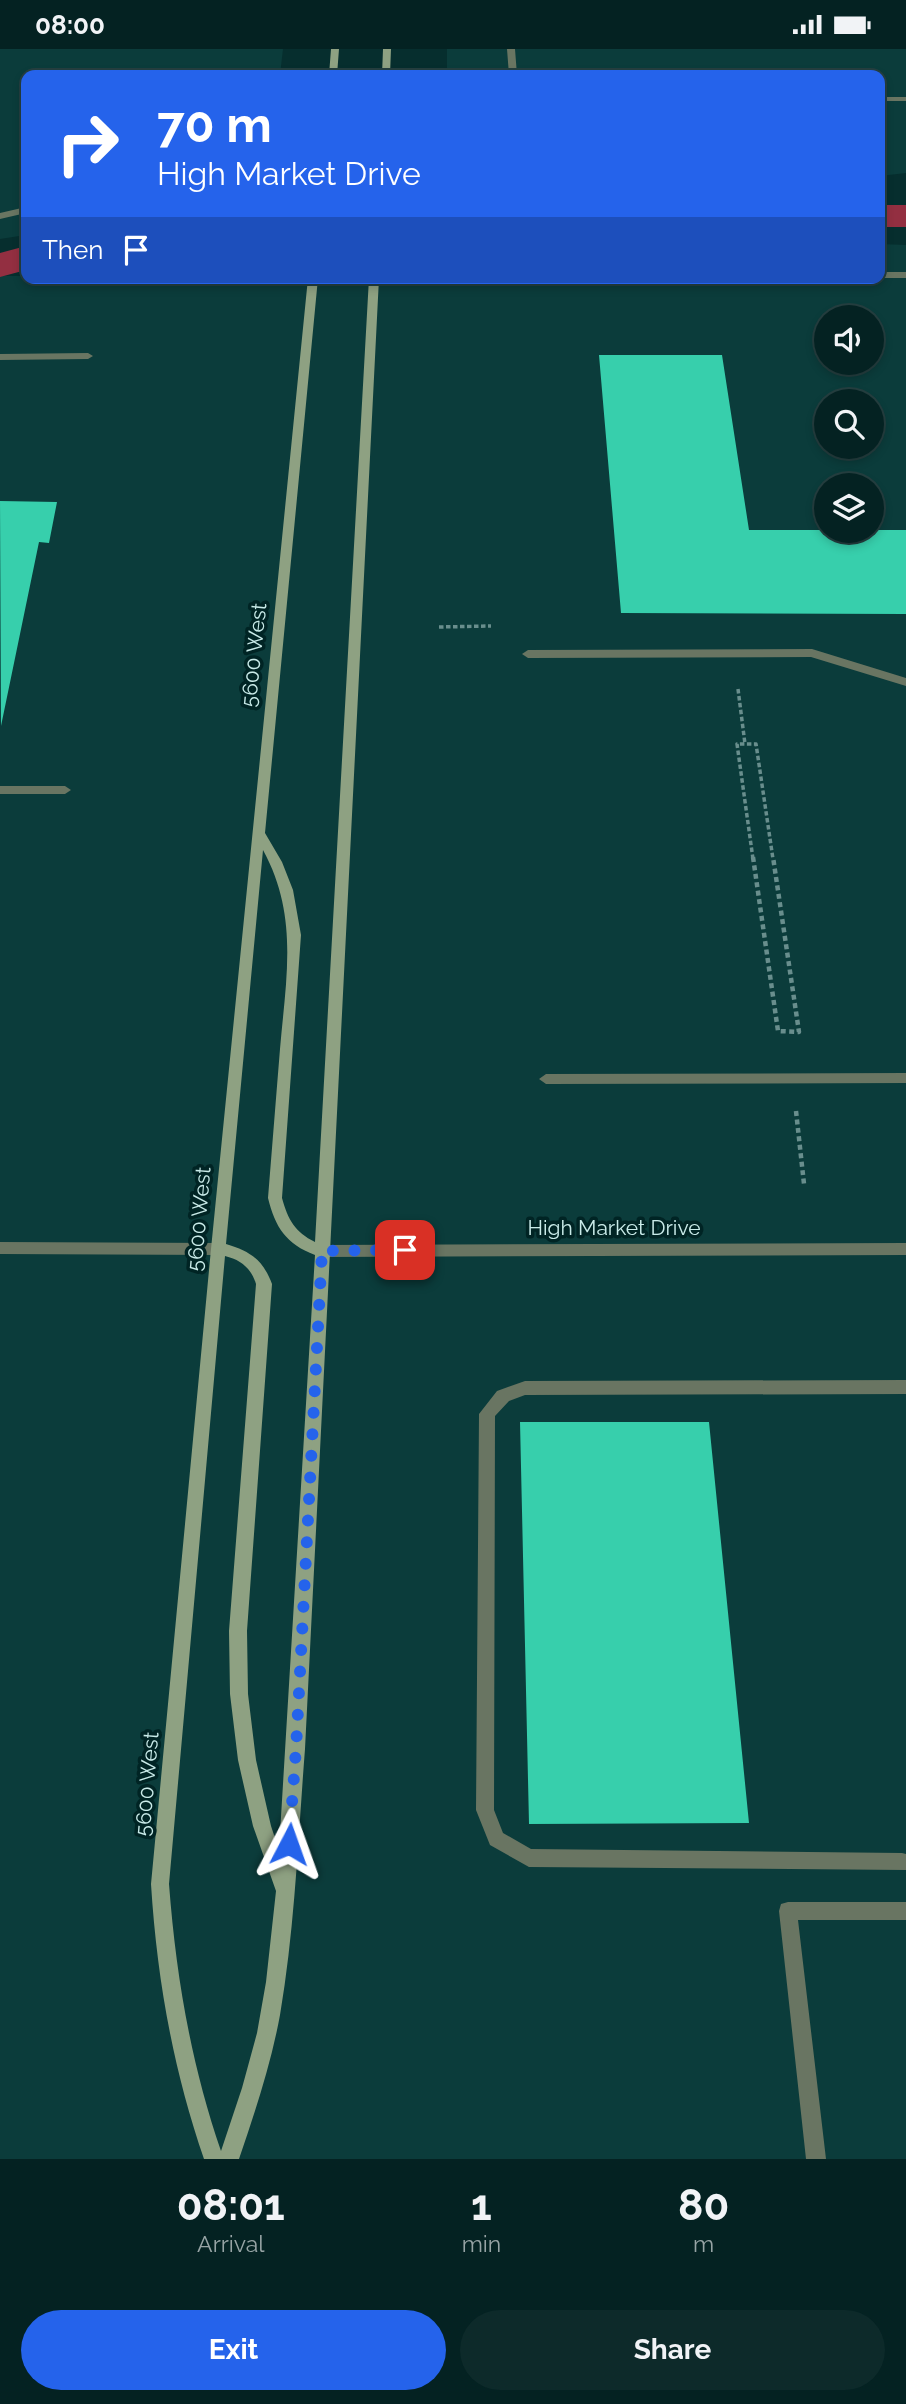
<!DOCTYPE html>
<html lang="en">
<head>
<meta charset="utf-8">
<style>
  body { margin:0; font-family:Raleway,sans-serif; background:#0d2a2a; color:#f1f3f6; height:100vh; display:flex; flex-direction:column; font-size:26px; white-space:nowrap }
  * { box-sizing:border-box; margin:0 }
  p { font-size:23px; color:#97a4a5 }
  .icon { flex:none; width:38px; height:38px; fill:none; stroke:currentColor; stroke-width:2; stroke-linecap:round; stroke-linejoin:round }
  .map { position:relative; height:2110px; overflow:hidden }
  .details { display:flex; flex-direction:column; background:#042222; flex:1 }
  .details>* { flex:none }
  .banner { position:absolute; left:21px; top:21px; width:864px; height:214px; border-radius:14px; box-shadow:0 4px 10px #0003,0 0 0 2px #253f40; background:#2563eb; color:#fff; overflow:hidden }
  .fabs { position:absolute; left:814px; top:256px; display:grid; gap:14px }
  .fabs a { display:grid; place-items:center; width:70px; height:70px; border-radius:50%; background:#042222; box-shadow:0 4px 10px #0003,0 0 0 2px #253f40; font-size:35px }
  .pin { position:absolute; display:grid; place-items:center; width:60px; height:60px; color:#fff; margin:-30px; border-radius:14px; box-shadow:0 4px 10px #0006 }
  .me { position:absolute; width:77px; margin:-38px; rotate:4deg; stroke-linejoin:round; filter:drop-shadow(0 0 5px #0008) }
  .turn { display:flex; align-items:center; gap:24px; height:147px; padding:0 21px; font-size:32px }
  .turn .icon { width:91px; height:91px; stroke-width:2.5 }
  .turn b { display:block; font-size:49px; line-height:60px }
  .then { display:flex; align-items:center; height:66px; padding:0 21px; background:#0003; gap:14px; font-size:26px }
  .eta { display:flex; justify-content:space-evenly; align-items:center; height:119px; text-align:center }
  .eta b { font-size:42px; font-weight:700; line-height:49px }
  .cta { display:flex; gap:14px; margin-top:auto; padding:14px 21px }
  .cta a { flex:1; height:80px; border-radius:42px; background:#2563eb; color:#fff; font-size:28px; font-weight:700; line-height:80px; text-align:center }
  .cta a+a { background:#0d2a2a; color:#f1f3f6 }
  .status { display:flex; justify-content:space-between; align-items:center; height:49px; padding:0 35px; background:#042222; direction:ltr }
  .status svg { height:19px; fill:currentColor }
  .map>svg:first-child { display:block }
</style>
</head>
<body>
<div class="status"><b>08:00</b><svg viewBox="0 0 49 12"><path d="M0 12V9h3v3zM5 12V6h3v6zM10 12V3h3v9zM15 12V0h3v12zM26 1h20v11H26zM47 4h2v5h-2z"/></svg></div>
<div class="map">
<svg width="906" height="2110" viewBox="0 0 906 2110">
  <rect width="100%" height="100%" fill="#062e2e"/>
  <path fill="#0b3c3b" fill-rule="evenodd" d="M 0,0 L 283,0 L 280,26 L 26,26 L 26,186 L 0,190 Z
    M 447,0 L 906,0 L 906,124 L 880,127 L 880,26 L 447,26 Z
    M 880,195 L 906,196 L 906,2110 L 0,2110 L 0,227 L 880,229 ZM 826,268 L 872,268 L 872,313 L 826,313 ZM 826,352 L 872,352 L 872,397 L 826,397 ZM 826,436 L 872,436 L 872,481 L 826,481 Z"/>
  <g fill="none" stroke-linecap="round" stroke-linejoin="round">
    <path fill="#932f41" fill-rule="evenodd" d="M 880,156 L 906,156 L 906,178 L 880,178 Z
      M 26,197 L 26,221 L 0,228 L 0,204 Z"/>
  </g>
  <path fill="#37cfac" d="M 599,306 L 722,306 L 749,481 L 906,481 L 906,565 L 621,564 Z
    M 0,452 L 57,453 L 49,494 L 39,493 L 1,677 Z
    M 520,1373 L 709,1373 L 749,1774 L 529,1775 Z"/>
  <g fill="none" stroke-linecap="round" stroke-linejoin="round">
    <path stroke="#698e8d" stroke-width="3.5" stroke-dasharray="4.5 2.5" stroke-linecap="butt" d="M 439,578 L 491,577
      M 738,640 L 745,695
      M 753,810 L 737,695 L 756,695 L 773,810"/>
    <path stroke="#698e8d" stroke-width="4.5" stroke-dasharray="5 3.5" stroke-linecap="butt" d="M 753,808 L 778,982 L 799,983 L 773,808
      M 796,1062 L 804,1135"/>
    <path fill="#697562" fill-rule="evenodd" d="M 507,0 L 515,0 L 517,26 L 509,26 Z
      M 880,48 L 906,48 L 906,52 L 880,52 Z
      M 26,158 L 26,164 L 0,170 L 0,164 Z
      M 880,223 L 906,223 L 906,229 L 880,229 Z
      M 0,305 L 88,304 L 93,307 L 88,310 L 0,311 Z
      M 812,600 L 906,629 L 906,637 L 811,608 L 528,609 L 522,605 L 528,601 Z
      M 0,737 L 65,737 L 71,741 L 65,745 L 0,745 Z
      M 906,1024 L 906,1034 L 546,1035 L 539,1030 L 546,1025 Z
      M 0,1193 L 218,1194 L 223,1196 L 225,1200 L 223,1204 L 218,1206 L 0,1205 Z
      M 906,1331 L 906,1345 L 525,1346 L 509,1352 L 495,1367 L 494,1761 L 503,1784 L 531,1800 L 902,1804 L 906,1805 L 906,1821 L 529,1818 L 490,1796 L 476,1761 L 479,1365 L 497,1342 L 525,1332 Z
      M 788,1853 L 906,1853 L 906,1871 L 798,1871 L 826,2110 L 806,2110 L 779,1862 L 781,1855 Z"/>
    <path fill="#697562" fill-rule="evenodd" d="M 906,1194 L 906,1206 L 322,1208 L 317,1206 L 315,1202 L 317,1198 L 322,1196 Z"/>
    <path fill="#8ea182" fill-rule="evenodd" d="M 331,0 L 339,0 L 337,26 L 329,26 Z
      M 383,0 L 391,0 L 390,26 L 382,26 Z
      M 308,229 L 318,229 L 265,784 L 282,813 L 293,841 L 301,886 L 282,1149 C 288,1171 295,1183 315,1193 L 369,229 L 379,229 L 305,1700 C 298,1789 295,1878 280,1966 C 271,2015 255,2063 239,2110 L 204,2110 C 173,2020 157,1930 151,1835 L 211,1200 ZM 263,801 C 299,867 286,929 280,1000 C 276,1049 272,1099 268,1149 C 275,1178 286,1195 315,1206 L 279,1801 L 271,1777 L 256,1711 L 248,1645 L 247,1582 L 272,1235 C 263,1211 250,1202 226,1195 ZM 225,1207 C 241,1211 251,1219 256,1235 L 229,1582 L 230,1645 L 238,1711 L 253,1777 L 276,1842 L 266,1933 L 257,1984 L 242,2039 L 221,2102 C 191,2015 176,1927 169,1835 Z"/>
  </g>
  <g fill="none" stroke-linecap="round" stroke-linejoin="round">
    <path stroke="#2563eb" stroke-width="12" stroke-dasharray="0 21.6" d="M 289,1795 L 296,1700 L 322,1202 L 405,1201"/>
  </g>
  <g text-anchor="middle" stroke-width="7" stroke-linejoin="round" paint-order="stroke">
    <g font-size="21" fill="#c9ebe9" stroke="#002424">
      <text transform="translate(254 606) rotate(-84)" y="7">5600 West</text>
      <text transform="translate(199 1170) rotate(-85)" y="7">5600 West</text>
      <text x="614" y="1186">High Market Drive</text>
      <text transform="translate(147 1735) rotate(-85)" y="7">5600 West</text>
    </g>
  </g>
</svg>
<div class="fabs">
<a><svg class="icon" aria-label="sound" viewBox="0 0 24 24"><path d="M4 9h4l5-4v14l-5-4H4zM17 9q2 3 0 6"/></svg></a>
<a><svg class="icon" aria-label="search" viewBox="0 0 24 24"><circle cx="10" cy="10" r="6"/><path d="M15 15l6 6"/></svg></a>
<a><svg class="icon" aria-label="layers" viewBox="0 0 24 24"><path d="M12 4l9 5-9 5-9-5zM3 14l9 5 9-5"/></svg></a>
</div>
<div class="pin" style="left:405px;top:1201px;background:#d93025"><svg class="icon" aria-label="arrive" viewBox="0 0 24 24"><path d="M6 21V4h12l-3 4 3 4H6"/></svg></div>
<svg class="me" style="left:289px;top:1795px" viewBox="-20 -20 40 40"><path d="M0-17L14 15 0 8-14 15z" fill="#2563eb" stroke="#fff" stroke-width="4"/></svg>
<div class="banner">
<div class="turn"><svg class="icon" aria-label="right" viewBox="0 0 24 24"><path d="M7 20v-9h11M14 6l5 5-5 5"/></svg><div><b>70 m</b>High Market Drive</div></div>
<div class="then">Then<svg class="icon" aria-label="arrive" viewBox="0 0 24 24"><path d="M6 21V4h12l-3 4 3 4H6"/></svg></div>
</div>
</div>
<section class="details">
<div class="eta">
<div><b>08:01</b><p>Arrival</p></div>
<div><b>1</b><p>min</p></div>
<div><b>80</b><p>m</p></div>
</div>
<div class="cta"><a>Exit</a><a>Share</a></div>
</section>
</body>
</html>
